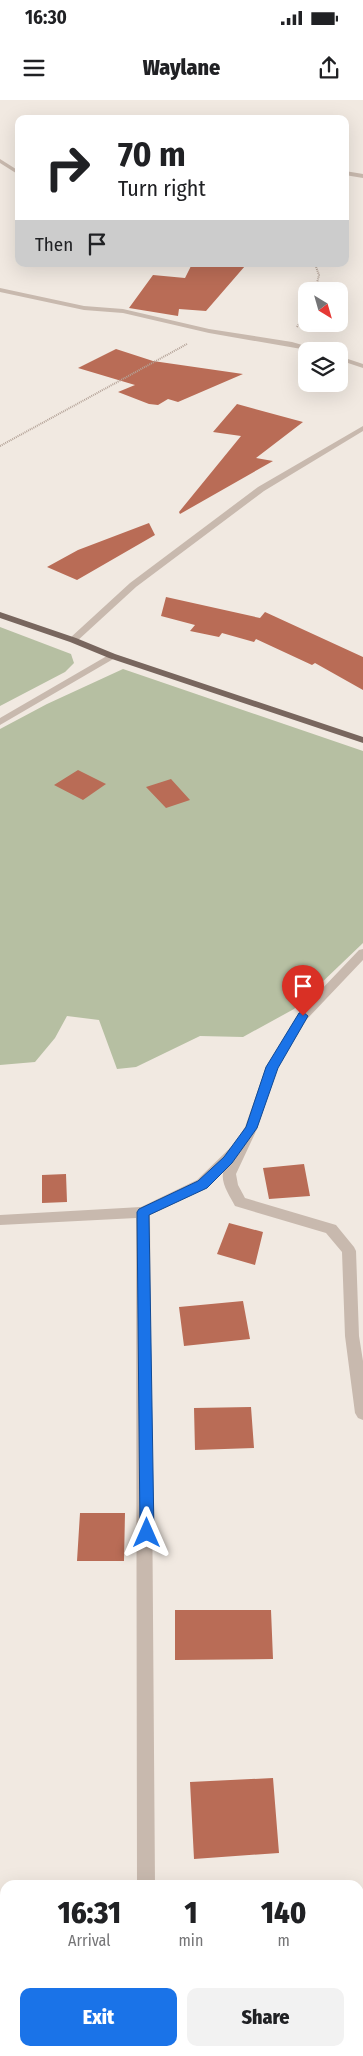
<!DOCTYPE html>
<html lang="en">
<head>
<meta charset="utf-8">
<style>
  body { margin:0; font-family:"Fira Sans Condensed",sans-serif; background:#f2f2f2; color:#202124; height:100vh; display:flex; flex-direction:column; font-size:19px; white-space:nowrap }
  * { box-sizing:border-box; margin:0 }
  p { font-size:16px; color:#757577 }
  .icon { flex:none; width:28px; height:28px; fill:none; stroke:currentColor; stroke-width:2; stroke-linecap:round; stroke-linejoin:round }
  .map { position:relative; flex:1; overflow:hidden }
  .panel { position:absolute; left:0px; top:1780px; width:364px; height:176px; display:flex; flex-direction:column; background:#fff; border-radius:15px 15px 0 0; box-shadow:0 5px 20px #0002 }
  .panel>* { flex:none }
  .top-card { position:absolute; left:15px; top:15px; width:334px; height:152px; border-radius:10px; box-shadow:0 5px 20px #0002; background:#fff; color:#202124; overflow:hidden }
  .needle { width:32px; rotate:143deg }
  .tools { position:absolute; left:298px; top:182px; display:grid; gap:10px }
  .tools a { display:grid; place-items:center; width:50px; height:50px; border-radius:10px; background:#fff; box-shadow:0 5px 20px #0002; font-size:25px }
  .pin { position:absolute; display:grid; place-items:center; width:42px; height:42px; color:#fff; margin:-51px -21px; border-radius:50% 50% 50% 0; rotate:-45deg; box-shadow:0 0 5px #0007 }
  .pin .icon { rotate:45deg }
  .me { position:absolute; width:55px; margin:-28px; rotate:0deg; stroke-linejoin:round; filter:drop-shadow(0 0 4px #0008) }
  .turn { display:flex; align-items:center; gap:18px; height:105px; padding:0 20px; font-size:22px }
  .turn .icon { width:65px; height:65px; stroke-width:2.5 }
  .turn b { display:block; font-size:35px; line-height:42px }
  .then { display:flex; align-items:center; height:48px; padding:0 20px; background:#0003; gap:10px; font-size:19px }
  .eta { display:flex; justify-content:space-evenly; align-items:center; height:85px; text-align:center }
  .eta b { font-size:30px; font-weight:800; line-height:35px }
  .cta { display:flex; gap:10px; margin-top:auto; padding:10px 20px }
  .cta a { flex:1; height:58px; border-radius:10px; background:#1a73e8; color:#fff; font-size:20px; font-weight:800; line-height:58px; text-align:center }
  .cta a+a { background:#f2f2f2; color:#202124 }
  .status { display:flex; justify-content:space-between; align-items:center; height:35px; padding:0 25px; background:#fff; direction:ltr }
  .status svg { height:14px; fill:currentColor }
  header { display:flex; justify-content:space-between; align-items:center; height:65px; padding:0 20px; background:#fff; font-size:22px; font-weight:800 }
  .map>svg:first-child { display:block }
</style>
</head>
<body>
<div class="status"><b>16:30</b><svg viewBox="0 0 49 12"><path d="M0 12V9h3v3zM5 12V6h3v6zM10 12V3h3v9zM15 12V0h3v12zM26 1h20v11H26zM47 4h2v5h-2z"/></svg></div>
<header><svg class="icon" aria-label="menu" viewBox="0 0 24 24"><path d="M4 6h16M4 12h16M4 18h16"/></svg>Waylane<svg class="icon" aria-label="share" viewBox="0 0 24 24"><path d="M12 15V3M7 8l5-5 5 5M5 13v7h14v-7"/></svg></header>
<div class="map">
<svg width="363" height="1956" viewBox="0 0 363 1956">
  <rect width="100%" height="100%" fill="#f1e9e1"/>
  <path fill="#b6bfa2" d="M 0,527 L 71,554 L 74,563 L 65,572 L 0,606 Z
    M 123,569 L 363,651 L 363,843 L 294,909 L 243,937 L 200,936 L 136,967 L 117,969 L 99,920 L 67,916 L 55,938 L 35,962 L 0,965 L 0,629 L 47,604 Z"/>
  <path fill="#b96c56" d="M 192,164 L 245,166 L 206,211 L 179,209 L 178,216 L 129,208 L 153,175 L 185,178 Z
    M 116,249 L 153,261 L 243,274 L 178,302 L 168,299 L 158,305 L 149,304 L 118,292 L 135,285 L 78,268 Z
    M 237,304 L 303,322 L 256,358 L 273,361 L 180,414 L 179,412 L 241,336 L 213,332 Z
    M 149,423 L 155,435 L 77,480 L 47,467 L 78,450 Z
    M 166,497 L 260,518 L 265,512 L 363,557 L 363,590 L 315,563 L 312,565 L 256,539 L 254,542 L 222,533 L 219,537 L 190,531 L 195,525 L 161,516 Z
    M 78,670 L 106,684 L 83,700 L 54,685 Z
    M 171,679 L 190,700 L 166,708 L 146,687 Z
    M 304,1064 L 310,1096 L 269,1099 L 263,1068 Z
    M 66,1074 L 67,1102 L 42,1103 L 42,1075 Z
    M 229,1123 L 263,1132 L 255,1165 L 217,1154 Z
    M 243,1201 L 250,1239 L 184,1246 L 179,1207 Z
    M 251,1307 L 254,1348 L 195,1350 L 194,1308 Z
    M 80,1413 L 125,1413 L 124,1461 L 77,1461 Z
    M 175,1510 L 271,1510 L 273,1559 L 175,1560 Z
    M 273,1678 L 279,1753 L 194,1759 L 190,1682 Z"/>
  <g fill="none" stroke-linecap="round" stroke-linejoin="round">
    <path stroke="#b4a398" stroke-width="2" stroke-dasharray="1 1" stroke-linecap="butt" d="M 315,191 L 319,175 L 315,164
      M 297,227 L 306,213
      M 0,346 L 187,244"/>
    <path fill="#c8b9ae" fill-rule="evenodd" d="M 0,59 L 19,71 L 19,75 L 0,63 Z
      M 345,71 L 363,74 L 363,78 L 345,75 Z
      M 0,188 L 84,206 L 123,209 L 209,229 L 292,242 L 323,251 L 313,251 L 209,233 L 123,213 L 84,210 L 0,192 Z
      M 339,256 L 363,264 L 363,268 L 339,260 Z
      M 363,326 L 363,331 L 264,391 L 136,487 L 76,542 L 70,542 L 70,538 L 130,483 L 258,387 Z
      M 112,553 L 117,556 L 115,558 L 0,625 L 0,618 Z
      M 363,849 L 363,860 L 307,919 L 278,967 L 257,1029 L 236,1074 L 238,1085 L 245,1098 L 336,1125 L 354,1147 L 356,1151 L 359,1236 L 363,1261 L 363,1320 L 358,1318 L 355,1313 L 345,1236 L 342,1152 L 326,1133 L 235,1106 C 230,1096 219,1081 224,1070 L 207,1088 L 150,1115 L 155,1785 L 137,1785 L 136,1118 L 0,1125 L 0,1115 L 141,1107 L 197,1080 L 230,1048 L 236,1046 L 241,1037 L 240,1035 L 245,1027 L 266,967 L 299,913 L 359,850 Z
      M 138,1951 L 158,1951 L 158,1956 L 138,1956 Z"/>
    <path fill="#78665e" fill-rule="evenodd" d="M 0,512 L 76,538 L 115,554 L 363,637 L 363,643 L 109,558 L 70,542 L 0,518 Z"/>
  </g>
  <path fill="#1a73e8" stroke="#114b97" d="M 303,912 L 308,916 L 278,968 L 257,1028 L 232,1063 L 207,1088 L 149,1115 L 154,1433 L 152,1438 L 147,1440 L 142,1438 L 140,1433 L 137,1112 L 139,1109 L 198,1081 L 224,1057 L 246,1027 L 266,967 L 299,913 Z"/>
</svg>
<div class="tools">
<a><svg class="needle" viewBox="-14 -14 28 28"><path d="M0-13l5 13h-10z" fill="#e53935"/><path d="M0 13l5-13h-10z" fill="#757577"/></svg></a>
<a><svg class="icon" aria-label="layers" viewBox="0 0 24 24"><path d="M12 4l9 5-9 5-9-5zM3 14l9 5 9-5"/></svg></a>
</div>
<div class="pin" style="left:303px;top:916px;background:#d93025"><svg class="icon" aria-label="arrive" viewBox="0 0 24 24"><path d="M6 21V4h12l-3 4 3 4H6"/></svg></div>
<svg class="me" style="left:147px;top:1433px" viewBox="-20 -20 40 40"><path d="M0-17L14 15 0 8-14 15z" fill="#1a73e8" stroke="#fff" stroke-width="4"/></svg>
<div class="top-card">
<div class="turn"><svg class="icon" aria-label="right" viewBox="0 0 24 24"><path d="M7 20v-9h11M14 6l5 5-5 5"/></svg><div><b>70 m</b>Turn right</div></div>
<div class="then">Then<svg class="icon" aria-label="arrive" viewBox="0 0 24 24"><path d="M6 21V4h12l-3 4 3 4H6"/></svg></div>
</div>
<section class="panel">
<div class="eta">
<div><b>16:31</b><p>Arrival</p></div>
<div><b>1</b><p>min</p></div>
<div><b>140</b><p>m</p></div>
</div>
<div class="cta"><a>Exit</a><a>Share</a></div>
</section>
</div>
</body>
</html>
